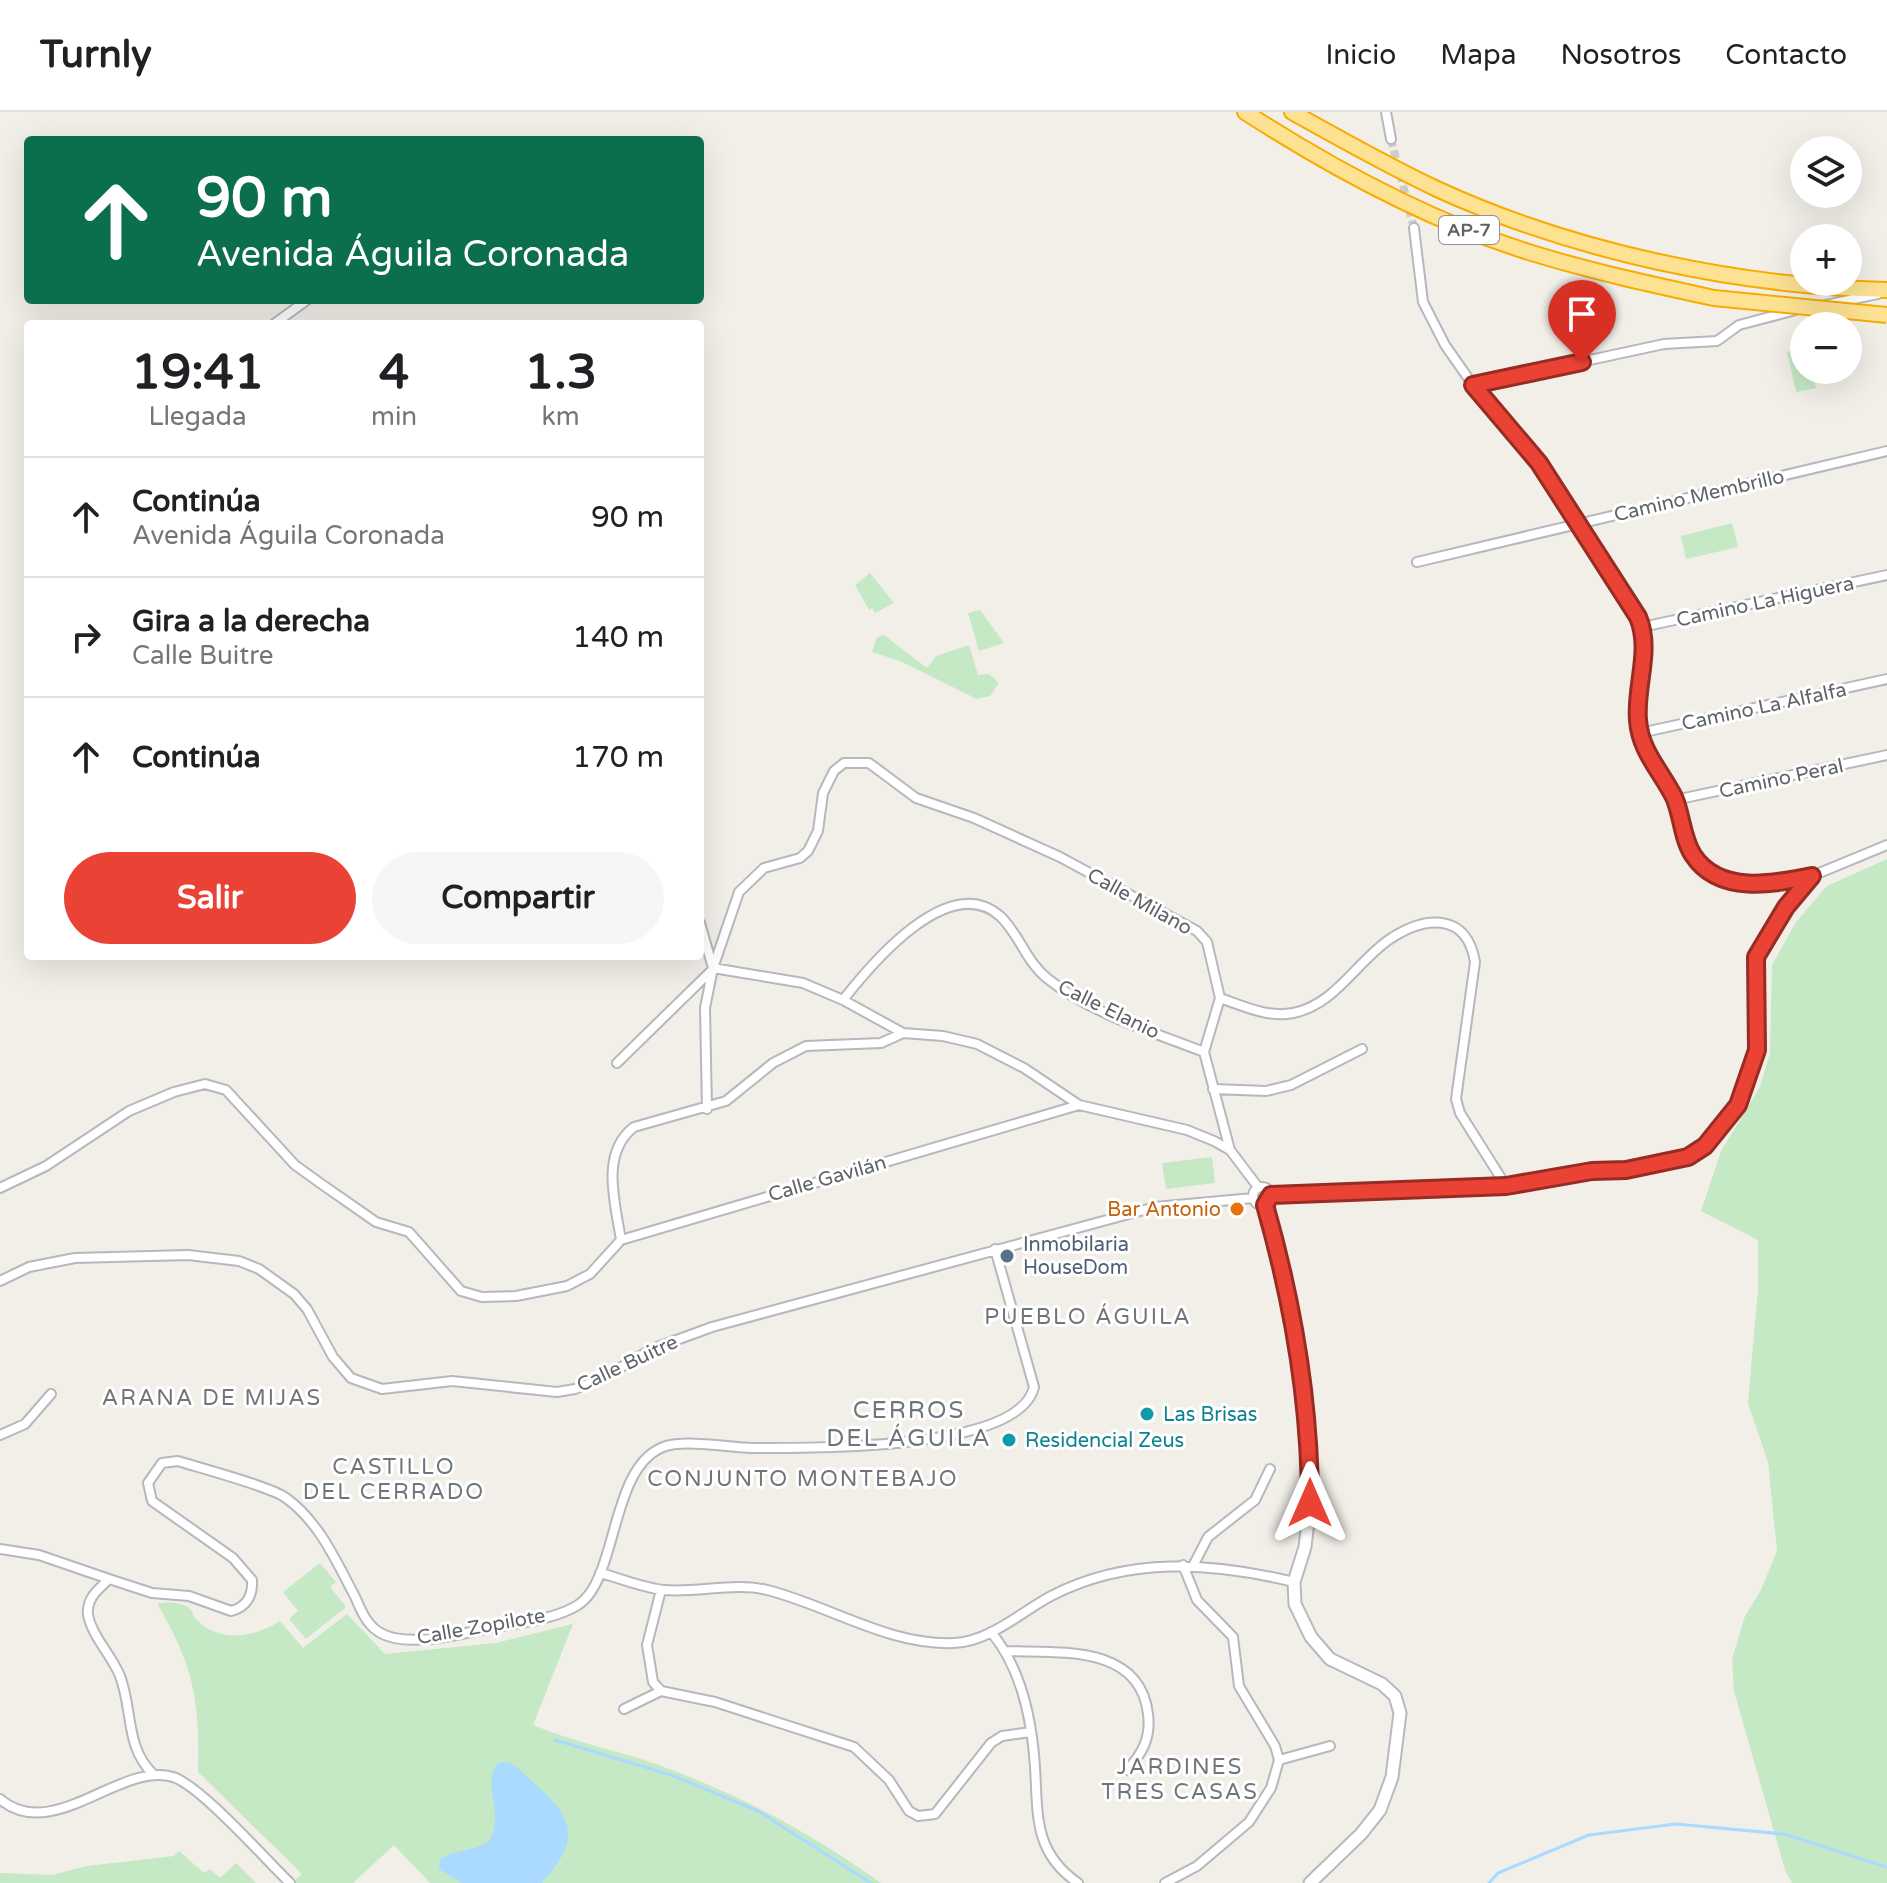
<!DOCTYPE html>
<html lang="es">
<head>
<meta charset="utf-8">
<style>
  body { margin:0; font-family:"Varela Round",sans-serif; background:#f6f6f6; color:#202124; height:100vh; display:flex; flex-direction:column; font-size:30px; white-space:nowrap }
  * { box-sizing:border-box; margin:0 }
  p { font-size:26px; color:#757577 }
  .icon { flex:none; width:44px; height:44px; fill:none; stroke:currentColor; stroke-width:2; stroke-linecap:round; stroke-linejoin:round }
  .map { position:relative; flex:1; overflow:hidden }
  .drawer { position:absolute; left:24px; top:208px; width:680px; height:640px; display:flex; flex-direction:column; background:#fff; border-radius:8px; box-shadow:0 8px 32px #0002 }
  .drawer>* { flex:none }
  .banner { position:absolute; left:24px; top:24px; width:680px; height:168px; border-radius:8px; box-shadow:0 8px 32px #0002; background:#0b6e4f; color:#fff; overflow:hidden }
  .fabs { position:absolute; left:1790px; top:24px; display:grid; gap:16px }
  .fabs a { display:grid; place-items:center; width:72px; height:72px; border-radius:50%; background:#fff; box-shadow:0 8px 32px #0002; font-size:40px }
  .pin { position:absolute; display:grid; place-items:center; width:68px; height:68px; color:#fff; margin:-82px -34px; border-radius:50% 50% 50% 0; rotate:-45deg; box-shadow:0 0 8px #0007 }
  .pin .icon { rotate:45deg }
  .me { position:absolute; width:88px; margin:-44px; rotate:0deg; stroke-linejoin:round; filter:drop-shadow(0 0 6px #0008) }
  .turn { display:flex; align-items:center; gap:28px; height:168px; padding:0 40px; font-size:36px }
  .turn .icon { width:104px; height:104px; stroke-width:2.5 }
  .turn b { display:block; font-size:56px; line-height:68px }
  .eta { display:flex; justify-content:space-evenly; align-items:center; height:136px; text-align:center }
  .eta b { font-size:48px; font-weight:800; line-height:56px }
  .cta { display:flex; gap:16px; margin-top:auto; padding:16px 40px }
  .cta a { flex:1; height:92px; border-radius:48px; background:#ea4335; color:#fff; font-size:32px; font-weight:800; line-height:92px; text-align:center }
  .cta a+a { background:#f6f6f6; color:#202124 }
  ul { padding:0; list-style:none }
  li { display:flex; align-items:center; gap:24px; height:120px; padding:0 40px; border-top:2px solid #e0e0e0 }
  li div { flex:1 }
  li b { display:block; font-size:30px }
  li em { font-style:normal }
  header { display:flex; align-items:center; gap:48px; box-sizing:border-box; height:112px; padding:0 40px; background:#fff; border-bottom:2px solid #e0e0e0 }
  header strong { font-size:38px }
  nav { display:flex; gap:44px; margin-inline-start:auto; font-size:28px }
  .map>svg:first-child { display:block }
</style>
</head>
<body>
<header>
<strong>Turnly</strong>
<nav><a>Inicio</a><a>Mapa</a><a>Nosotros</a><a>Contacto</a></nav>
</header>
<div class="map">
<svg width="1887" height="1771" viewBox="0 0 1887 1771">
  <rect width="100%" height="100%" fill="#f1efe8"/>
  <path fill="#c5e8c5" d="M 1804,236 L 1804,258 L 1811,258 L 1816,276 L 1796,280 L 1787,240 Z
    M 1732,411 L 1738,435 L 1686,447 L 1681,424 Z
    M 870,461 L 894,491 L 875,501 L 872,496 L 869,498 L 855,473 Z
    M 980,498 L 1004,531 L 979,539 L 968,501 Z
    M 884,523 L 927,556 L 936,544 L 969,533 L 978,563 L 989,562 L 999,571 L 990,584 L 977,587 L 900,549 L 872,540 L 877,525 Z
    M 1887,747 L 1887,1771 L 1792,1771 L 1785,1758 L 1734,1579 L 1732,1547 L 1745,1504 L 1761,1478 L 1777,1439 L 1768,1350 L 1748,1291 L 1758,1177 L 1758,1128 L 1701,1099 L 1721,1039 L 1760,975 L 1770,941 L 1772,853 L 1796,810 L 1827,774 Z
    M 1212,1045 L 1215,1071 L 1166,1077 L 1162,1051 Z
    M 320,1451 L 336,1470 L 330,1475 L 346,1495 L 306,1527 L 289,1507 L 298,1499 L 283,1480 Z
    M 157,1491 C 167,1491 181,1489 189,1496 C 193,1499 193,1504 196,1507 C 219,1532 256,1525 280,1509 L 303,1536 L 347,1502 L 385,1542 L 496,1531 L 573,1512 L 533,1613 C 578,1632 627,1640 672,1658 C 748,1687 815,1724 881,1771 L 430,1771 L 394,1733 L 353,1771 L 292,1771 L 302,1762 L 198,1660 C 200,1587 194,1556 157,1491 Z
    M 179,1739 L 204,1761 L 210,1757 L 220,1766 L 236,1751 L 256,1771 L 0,1771 L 0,1761 L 52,1763 L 87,1754 L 174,1744 Z"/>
  <path fill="#aadaff" d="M 508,1650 C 520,1656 526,1664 536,1673 C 578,1710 578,1730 542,1771 L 462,1771 L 439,1757 L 440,1748 C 454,1736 473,1741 489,1729 C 506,1698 480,1675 498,1651 Z"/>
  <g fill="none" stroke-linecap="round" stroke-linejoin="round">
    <path stroke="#aadaff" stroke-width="3" d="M 555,1628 L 671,1663 L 758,1699 L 871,1771
      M 1489,1771 L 1498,1761 L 1589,1723 L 1676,1712 L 1784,1722 L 1887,1755"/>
    <path stroke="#ccccc8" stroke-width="8" stroke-dasharray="8 4" stroke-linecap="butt" d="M 1391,27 L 1414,116"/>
    <g stroke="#b5b8bc" stroke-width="12">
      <path id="street" d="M 1386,0 L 1391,27
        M 1414,116 L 1423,190 L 1445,233 L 1473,273 L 1539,351 L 1638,505 C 1652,538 1635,574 1638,608 C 1640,639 1661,659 1674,685 C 1682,703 1682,726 1693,743 C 1719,783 1774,772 1812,764
        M 1825,193 L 1878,182
        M 274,212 L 307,188
        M 1473,273 L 1664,232 L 1717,229 L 1739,213 L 1796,198
        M 1417,450 L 1887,339
        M 1642,515 L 1887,463
        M 1640,621 L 1887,567
        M 1675,688 L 1887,643
        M 700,811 L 713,856 L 803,871 L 843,888 L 903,921 L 943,924 L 977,932 L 1024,956 L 1079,993 L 1187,1018 L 1214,1029 L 1230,1038 L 1258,1075
        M 1220,886 L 1204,940 L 1230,1038
        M 843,888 C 872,851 949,759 1000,804 C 1020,823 1026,850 1048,867 C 1092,902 1153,920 1204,940
        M 617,951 L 710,860
        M 1213,977 L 1266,979 L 1291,973 L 1362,937
        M 707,997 L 705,896 L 713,856 L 739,780 L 764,756 L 800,746 L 808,739 L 818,719 L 823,681 L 834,659 L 844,651 L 869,651 L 916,686 L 974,706 L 1060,745 L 1197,819 L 1207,830 L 1220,886 C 1243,894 1268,906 1293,901 C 1335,893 1357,849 1390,827 C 1426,803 1467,801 1475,850 L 1456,987 L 1460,1001 L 1506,1074
        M1253 1084a9 9 0 1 1 18 0a9 9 0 1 1-18 0Z
        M 0,1076 L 46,1054 L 129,999 L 174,980 L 205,972 L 226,978 L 295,1053 L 320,1071 L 376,1110 L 409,1120 L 461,1179 L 482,1185 L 516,1184 L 567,1174 L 590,1162 L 621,1128 L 1079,993
        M 1271,1083 L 1506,1074 L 1592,1059 L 1626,1058 L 1688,1045 L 1705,1034 L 1723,1014 L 1738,993 L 1748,969 L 1757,938 L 1756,845 L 1770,819 L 1812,764 L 1887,733
        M 1265,1093 L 1287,1173 L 1304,1267
        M 621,1128 C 615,1090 600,1041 634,1015 L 726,989 L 773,951 L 806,934 L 881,931 L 903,921
        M 0,1169 L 29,1155 L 75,1146 L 188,1143 L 239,1149 L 259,1157 L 294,1182 L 307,1197 L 333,1245 L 351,1266 L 382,1277 L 452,1269 L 557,1280 L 575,1277 L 601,1267 L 652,1237 L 712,1215 L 1155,1095 L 1253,1086
        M 0,1323 L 25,1312 L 51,1282
        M 0,1437 L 39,1443 L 109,1467
        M 1193,1454 L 1208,1425 L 1255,1388 L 1270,1357
        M 600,1461 C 620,1466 643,1476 664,1478 C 698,1481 734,1470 767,1478 C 828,1493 889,1534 954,1531 C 989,1530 1021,1500 1051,1484 C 1128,1444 1212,1450 1294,1470
        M 661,1478 L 647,1533 L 653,1570 L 661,1579 L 715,1590 L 854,1635 L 889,1668 L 909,1699 L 918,1704 L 935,1702 L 991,1631 L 1002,1624 L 1031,1620
        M 991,1520 C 1022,1557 1032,1608 1035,1655 C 1038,1702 1033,1740 1078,1771
        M 1006,1539 C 1059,1541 1140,1532 1148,1602 C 1151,1625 1143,1641 1127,1658
        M 624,1597 L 661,1579
        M 1279,1648 L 1330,1634
        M 153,1662 C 125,1635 133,1598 120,1564 C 112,1544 92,1524 88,1503 C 86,1486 99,1477 109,1467 L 152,1481 L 189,1484 L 231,1499 C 247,1495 253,1483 252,1468 L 233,1446 L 152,1389 L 148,1371 L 162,1351 L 178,1349 C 200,1356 272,1375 286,1386 C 317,1408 335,1446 352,1479 C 358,1489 361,1502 369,1511 C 375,1519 385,1524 394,1526 C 423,1532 462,1522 490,1516 C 517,1511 554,1508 578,1493 C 619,1467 609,1352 666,1334 C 686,1328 729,1335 751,1336 C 806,1336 1019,1340 1034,1275 L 995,1137
        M 0,1687 C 53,1732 121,1649 173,1665 C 201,1674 265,1747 290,1771
        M 1165,1771 L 1197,1754 L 1249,1710 L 1271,1676 L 1279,1648 L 1275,1634 L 1239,1574 L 1233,1525 L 1197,1488 L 1183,1453"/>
    </g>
    <g stroke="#b6babf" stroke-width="15">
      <path id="secondary" d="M 1304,1267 L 1310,1391 L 1305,1435 L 1294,1470 L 1295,1492 L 1311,1525 L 1330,1547 L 1382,1572 L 1395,1584 L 1400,1601 L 1392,1665 L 1380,1698 L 1361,1722 L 1310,1771"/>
    </g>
    <g stroke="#f9ab00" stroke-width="18">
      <path id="highway" d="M 1245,0 C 1335,58 1433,111 1535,142 C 1594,160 1654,173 1714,186
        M 1292,0 C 1340,27 1388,54 1437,77 C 1574,140 1737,174 1887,178"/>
    </g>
    <use href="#street" stroke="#fff" stroke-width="8"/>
    <use href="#secondary" stroke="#fff" stroke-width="11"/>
    <use href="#highway" stroke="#fde293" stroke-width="14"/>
    <g stroke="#f9ab00" stroke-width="18" stroke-linecap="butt">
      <path id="highway-bridge" d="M 1714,186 L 1887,203"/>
    </g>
    <use href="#highway-bridge" stroke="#fde293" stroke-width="14"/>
  </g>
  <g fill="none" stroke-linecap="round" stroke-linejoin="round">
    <g stroke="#982c22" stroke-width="20">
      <path id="route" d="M 1310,1391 C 1310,1288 1293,1191 1265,1093 L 1271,1083 L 1506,1074 L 1592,1059 L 1626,1058 L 1688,1045 L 1705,1034 L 1738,993 L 1757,938 L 1756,845 L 1786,795 L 1812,764 C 1774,772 1719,783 1693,743 C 1682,726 1682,703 1674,685 C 1661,659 1640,639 1638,608 C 1635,574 1652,538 1638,505 L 1539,351 L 1473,273 L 1582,250"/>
    </g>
    <use href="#route" stroke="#ea4335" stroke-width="14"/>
  </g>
  <circle fill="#e8710a" stroke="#fff" stroke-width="3" cx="1237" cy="1097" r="8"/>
  <circle fill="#5c6f8a" stroke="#fff" stroke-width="3" cx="1007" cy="1144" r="8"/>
  <g fill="#0f9aa8" stroke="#fff" stroke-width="3">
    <circle cx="1147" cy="1302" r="8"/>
    <circle cx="1009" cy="1328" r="8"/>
  </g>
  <g text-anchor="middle" stroke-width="6" stroke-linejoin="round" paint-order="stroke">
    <rect fill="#fff" stroke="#8f9295" stroke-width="2" x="1439" y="104" width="60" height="28" rx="6"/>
    <g font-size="18" font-weight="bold" fill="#5f6368">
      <text x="1469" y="124">AP-7</text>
    </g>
    <g font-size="20" fill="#5f6368" stroke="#fff">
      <text transform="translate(1699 383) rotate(-13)" y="7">Camino Membrillo</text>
      <text transform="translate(1765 489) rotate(-12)" y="7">Camino La Higuera</text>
      <text transform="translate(1764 594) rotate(-12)" y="7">Camino La Alfalfa</text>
      <text transform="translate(1781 666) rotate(-12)" y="7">Camino Peral</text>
      <text transform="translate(1140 789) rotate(29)" y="7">Calle Milano</text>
      <text transform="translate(1109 897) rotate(26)" y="7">Calle Elanio</text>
      <text transform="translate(827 1066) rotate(-16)" y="7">Calle Gavilán</text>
      <text transform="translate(627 1251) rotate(-25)" y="7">Calle Buitre</text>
      <text transform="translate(481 1514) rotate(-10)" y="7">Calle Zopilote</text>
    </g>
    <g font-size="20" fill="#c56008" stroke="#fff" text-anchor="end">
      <text x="1221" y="1104">Bar Antonio</text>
    </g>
    <g font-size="20" fill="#4e5e75" stroke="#fff" text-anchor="start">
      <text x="1023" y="1139">Inmobilaria<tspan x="1023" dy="23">HouseDom</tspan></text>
    </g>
    <g font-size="20" fill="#0d838f" stroke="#fff" text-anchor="start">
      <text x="1163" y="1309">Las Brisas</text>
      <text x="1025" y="1335">Residencial Zeus</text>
    </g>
    <g font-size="22" letter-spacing="2" fill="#70757a" stroke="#fff">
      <text x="1088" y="1212">PUEBLO ÁGUILA</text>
      <text x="212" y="1293">ARANA DE MIJAS</text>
      <text x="394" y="1362">CASTILLO<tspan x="394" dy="25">DEL CERRADO</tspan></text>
      <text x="803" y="1374">CONJUNTO MONTEBAJO</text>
      <text x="1180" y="1662">JARDINES<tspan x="1180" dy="25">TRES CASAS</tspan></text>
    </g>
    <g font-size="24" letter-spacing="2" fill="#70757a" stroke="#fff">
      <text x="909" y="1306">CERROS<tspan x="909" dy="28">DEL ÁGUILA</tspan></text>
    </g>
  </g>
</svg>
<div class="fabs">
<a><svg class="icon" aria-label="layers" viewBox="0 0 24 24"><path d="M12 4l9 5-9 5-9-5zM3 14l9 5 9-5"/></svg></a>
<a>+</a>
<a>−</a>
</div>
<div class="pin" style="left:1582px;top:250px;background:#d93025"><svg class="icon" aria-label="arrive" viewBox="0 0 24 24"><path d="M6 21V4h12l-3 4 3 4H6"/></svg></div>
<svg class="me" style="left:1310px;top:1391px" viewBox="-20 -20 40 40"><path d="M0-17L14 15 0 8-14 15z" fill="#ea4335" stroke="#fff" stroke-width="4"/></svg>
<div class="banner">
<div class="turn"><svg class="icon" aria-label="ahead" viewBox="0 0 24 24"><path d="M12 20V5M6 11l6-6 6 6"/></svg><div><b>90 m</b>Avenida Águila Coronada</div></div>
</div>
<section class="drawer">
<div class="eta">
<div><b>19:41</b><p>Llegada</p></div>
<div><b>4</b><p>min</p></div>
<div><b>1.3</b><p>km</p></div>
</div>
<ul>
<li><svg class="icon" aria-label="ahead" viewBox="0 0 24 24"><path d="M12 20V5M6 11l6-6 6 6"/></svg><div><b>Continúa</b><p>Avenida Águila Coronada</p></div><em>90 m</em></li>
<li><svg class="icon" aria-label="right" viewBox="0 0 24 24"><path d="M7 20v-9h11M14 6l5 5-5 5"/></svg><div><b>Gira a la derecha</b><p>Calle Buitre</p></div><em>140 m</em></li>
<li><svg class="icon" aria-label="ahead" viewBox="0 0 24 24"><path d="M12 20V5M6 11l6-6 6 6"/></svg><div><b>Continúa</b></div><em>170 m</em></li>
</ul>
<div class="cta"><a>Salir</a><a>Compartir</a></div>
</section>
</div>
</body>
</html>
